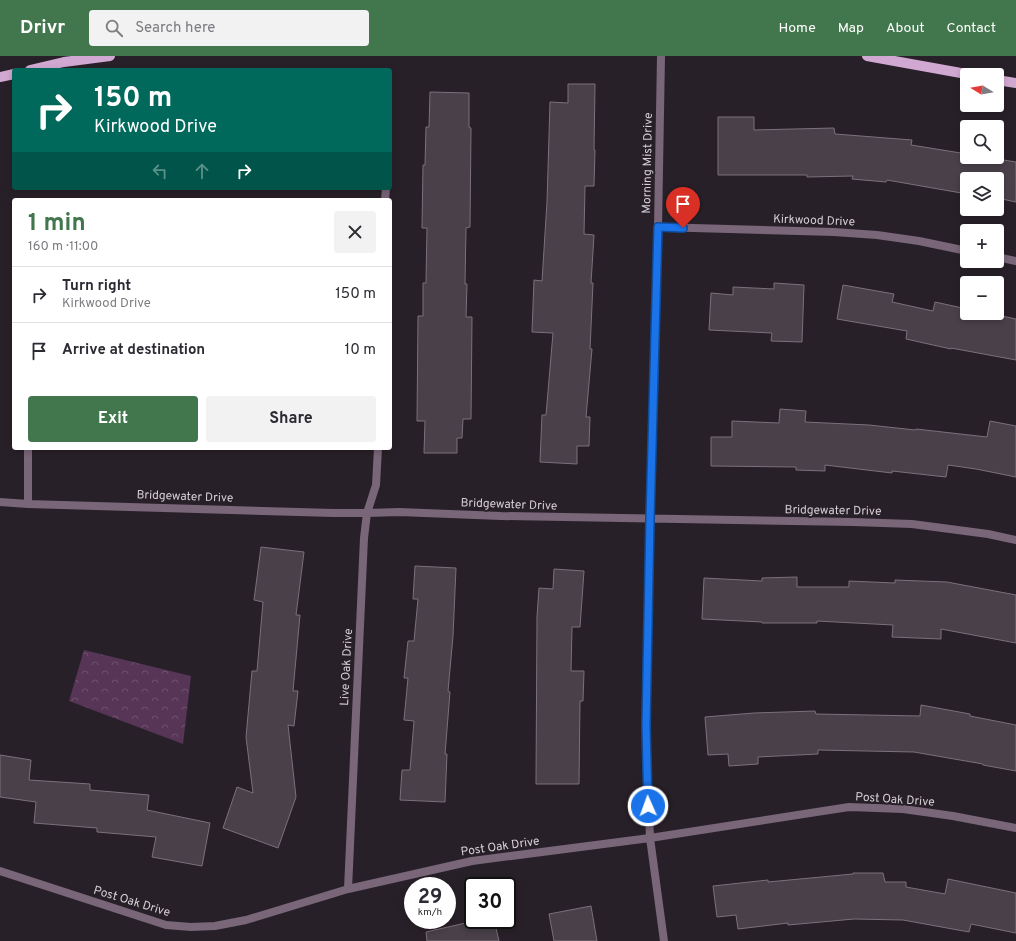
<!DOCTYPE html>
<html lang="en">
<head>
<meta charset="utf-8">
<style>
  body { margin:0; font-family:Overpass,sans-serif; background:#f2f2f3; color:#2b2b33; height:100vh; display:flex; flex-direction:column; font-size:15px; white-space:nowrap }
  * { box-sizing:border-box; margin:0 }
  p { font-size:13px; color:#7c7c81 }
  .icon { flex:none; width:22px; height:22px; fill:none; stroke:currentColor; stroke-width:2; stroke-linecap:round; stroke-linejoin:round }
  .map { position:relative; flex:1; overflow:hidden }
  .sheet { position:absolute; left:12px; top:142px; width:380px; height:252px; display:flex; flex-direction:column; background:#fff; border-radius:4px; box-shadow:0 2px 6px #0003 }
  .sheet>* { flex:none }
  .hud { position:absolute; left:12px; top:12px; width:380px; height:122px; border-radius:4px; box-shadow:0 2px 6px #0003; background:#00695c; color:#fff; overflow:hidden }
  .needle { width:26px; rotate:281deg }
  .fabs { position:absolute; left:960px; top:12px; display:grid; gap:8px }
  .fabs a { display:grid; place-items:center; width:44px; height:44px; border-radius:4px; background:#fff; box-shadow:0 2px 6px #0003; font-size:20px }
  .speed { position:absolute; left:404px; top:821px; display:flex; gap:8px; font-size:20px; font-weight:700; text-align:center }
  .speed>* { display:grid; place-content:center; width:52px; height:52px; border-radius:50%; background:#fff; box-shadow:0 2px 6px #0003; line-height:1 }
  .speed small { font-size:10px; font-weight:400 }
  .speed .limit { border:2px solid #111; border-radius:6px; background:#fff; color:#111 }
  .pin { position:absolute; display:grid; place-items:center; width:34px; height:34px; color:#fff; margin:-41px -17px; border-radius:50% 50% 50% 0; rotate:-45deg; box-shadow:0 0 4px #0007 }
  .pin .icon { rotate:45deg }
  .me { position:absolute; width:44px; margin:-22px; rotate:358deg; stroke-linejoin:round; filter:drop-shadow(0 0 3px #0008) }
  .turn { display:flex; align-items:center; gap:14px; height:84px; padding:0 16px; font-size:18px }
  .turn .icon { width:52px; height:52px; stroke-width:2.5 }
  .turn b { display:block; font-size:28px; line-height:34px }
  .lanes { display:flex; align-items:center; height:38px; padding:0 16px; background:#0003; justify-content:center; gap:20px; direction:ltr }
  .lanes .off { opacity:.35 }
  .round { display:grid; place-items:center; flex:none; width:42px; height:42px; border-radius:4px; background:#f2f2f3 }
  .head { display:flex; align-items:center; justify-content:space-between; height:68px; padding:0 16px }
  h1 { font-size:24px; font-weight:700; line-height:30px; color:#42774d }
  .cta { display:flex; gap:8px; margin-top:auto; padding:8px 16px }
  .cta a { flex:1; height:46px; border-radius:4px; background:#42774d; color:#fff; font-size:16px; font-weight:700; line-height:46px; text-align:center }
  .cta a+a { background:#f2f2f3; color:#2b2b33 }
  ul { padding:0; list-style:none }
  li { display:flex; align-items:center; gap:12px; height:56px; padding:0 16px; border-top:1px solid #e1e1e2 }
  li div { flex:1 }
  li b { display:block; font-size:15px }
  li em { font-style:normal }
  header { display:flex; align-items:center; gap:24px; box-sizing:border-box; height:56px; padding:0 20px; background:#42774d; color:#fff }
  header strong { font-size:19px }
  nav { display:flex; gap:22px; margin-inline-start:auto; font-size:14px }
  .search { width:280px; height:36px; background:#f2f2f3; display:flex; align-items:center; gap:10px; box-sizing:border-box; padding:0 14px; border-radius:4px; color:#7c7c81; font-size:15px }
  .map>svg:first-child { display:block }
</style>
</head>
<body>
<header>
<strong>Drivr</strong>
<div class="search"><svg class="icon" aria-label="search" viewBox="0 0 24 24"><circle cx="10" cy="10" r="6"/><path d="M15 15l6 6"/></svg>Search here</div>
<nav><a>Home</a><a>Map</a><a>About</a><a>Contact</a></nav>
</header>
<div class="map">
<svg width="1016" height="885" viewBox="0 0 1016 885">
  <defs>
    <pattern id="park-crowns" width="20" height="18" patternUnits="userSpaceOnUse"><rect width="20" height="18" fill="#563557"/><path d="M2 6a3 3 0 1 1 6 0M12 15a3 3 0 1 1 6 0" fill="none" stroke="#6e516e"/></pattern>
  </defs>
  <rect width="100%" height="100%" fill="#282028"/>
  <path fill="url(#park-crowns)" d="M 84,594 L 191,620 L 183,688 L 69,645 Z"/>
  <path fill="#494049" stroke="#7b707b" d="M 568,28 L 595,28 L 594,94 L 595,94 L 594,130 L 585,130 L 584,178 L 594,179 L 591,227 L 593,227 L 590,293 L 592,293 L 586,361 L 590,361 L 589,390 L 577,390 L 577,408 L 540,406 L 542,359 L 546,359 L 553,277 L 532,276 L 534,224 L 542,225 L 547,146 L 550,46 L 568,47 Z
    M 430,36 L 469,37 L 469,71 L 471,72 L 470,171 L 466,172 L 465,228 L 467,228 L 466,261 L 472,261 L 471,363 L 463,363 L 462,382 L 457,382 L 457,397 L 424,397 L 425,365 L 417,365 L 418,260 L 423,260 L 423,227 L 426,227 L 427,172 L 422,172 L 423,109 L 425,109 L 426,71 L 429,71 Z
    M 718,61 L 754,61 L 754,74 L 834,72 L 835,78 L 912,84 L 911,89 L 967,98 L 967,101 L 985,101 L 1016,106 L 1016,146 L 997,142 L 997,123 L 967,123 L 967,138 L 887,124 L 886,126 L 852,123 L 853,120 L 807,121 L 807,119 L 718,119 Z
    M 774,227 L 804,229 L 802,286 L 771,285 L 772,277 L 709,274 L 711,237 L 733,239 L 733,231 L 774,233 Z
    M 843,229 L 894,238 L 892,246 L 933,255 L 935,246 L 967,253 L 967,257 L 988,257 L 1016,263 L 1016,304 L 951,292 L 951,293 L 906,283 L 907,275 L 837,263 Z
    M 780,353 L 806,355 L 805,366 L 869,369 L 915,374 L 916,373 L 987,381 L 990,365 L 1016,370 L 1016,421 L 976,413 L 948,409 L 946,421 L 892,415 L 892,417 L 825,409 L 825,415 L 796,414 L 796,411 L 711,410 L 711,381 L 732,381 L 732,365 L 779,367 Z
    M 261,491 L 304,496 L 296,559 L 300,559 L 293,635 L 298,635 L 294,670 L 288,669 L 296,741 L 278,792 L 223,772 L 237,731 L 253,737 L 246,681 L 252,615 L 257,615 L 263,546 L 254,544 Z
    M 415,510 L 456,512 L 453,580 L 448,635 L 450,636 L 445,698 L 447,698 L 445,746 L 400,744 L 402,714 L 410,714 L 414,665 L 404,664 L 408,622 L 404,622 L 408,585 L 414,585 L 418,543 L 413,543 Z
    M 554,513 L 584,515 L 580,571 L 572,571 L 571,615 L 584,615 L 583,645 L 580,645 L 579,728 L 536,728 L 537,561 L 539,532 L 553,533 Z
    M 797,521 L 797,531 L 849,531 L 849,525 L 895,527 L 895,524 L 947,526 L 1016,539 L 1016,587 L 941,573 L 941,583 L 892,581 L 893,569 L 817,565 L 817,567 L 762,567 L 762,566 L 702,563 L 704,522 L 762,525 L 762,522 Z
    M 921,649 L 970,658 L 970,660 L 1016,669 L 1016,715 L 983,709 L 983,708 L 914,696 L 818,694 L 818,698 L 758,701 L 758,708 L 729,710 L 728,698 L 708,699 L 705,661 L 754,657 L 815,655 L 816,658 L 920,660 Z
    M 0,699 L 31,704 L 29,724 L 90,728 L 90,734 L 149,739 L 147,754 L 210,767 L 202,810 L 152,801 L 156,781 L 97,776 L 97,772 L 34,767 L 36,746 L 0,741 Z
    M 853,817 L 883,817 L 885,826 L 906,826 L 906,831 L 945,838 L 948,823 L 1016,837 L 1016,877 L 971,868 L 969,876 L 903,864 L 854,863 L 788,869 L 788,867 L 738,873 L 736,859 L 717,861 L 713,830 L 768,824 L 768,826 L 853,818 Z
    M 591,850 L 597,885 L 554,885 L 549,858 Z
    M 479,864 L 494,864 L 499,885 L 427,885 L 426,876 Z"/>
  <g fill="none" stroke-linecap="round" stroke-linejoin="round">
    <path stroke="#796679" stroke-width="8" d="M 661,0 L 658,171 L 650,463 L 646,686 L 650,782 L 664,885
      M 385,144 L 386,132
      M 658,171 L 834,176 L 877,179 L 919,185 L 967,195
      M 997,201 L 1016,205
      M 0,446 L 28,448 L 334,457 L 367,457 L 399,456 L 501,460 L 853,466 L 912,468 L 988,478 L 1016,484
      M 28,448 L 28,392
      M 0,815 L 166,869 L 191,871 L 215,870 L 246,864 L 348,833 L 472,805 L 650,782 L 849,751 L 903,753 L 953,760 L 1016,772
      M 348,833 L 364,482 L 367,457 L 376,429 L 378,392"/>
    <path stroke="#d1a8d1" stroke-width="10" d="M 867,0 L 972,19
      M 30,14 L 64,6 L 110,0
      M 0,21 L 14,18
      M 997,24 L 1016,27"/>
  </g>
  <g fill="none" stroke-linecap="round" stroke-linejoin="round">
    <g stroke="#114b97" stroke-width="10">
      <path id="route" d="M 648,750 L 646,670 L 650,463 L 658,171 L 683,172"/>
    </g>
    <use href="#route" stroke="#1a73e8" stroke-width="7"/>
  </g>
  <g text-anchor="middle" stroke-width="4" stroke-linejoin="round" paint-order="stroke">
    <g font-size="12" fill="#d6d0d6" stroke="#282028">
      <text transform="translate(647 107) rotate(-89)" y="4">Morning Mist Drive</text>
      <text transform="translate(814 164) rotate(2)" y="4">Kirkwood Drive</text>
      <text transform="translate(185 440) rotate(2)" y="4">Bridgewater Drive</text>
      <text transform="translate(509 448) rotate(2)" y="4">Bridgewater Drive</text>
      <text transform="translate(833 454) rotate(1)" y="4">Bridgewater Drive</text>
      <text transform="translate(346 611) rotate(-87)" y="4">Live Oak Drive</text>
      <text transform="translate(895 743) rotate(4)" y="4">Post Oak Drive</text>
      <text transform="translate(500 790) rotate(-8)" y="4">Post Oak Drive</text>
      <text transform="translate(132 845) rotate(17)" y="4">Post Oak Drive</text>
    </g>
  </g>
</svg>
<div class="fabs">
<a><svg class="needle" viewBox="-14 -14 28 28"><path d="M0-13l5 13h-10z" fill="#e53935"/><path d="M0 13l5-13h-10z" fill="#7c7c81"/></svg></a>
<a><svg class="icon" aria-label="search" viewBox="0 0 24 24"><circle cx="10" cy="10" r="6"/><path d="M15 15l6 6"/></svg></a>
<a><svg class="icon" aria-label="layers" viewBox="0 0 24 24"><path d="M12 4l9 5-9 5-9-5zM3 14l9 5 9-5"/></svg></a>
<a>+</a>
<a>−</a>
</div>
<div class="speed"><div>29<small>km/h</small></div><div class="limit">30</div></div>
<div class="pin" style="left:683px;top:172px;background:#d93025"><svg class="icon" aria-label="arrive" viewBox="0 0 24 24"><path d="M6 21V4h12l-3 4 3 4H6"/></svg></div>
<svg class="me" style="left:648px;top:750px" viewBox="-20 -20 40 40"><circle r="17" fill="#1a73e8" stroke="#fff" stroke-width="3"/><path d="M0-11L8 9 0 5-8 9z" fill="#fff"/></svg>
<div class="hud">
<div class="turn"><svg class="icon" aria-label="right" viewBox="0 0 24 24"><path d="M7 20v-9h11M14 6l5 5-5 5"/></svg><div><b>150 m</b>Kirkwood Drive</div></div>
<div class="lanes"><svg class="icon off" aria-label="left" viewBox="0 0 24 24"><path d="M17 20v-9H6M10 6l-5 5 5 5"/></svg><svg class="icon off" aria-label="ahead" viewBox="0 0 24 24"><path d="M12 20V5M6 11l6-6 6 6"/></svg><svg class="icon" aria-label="right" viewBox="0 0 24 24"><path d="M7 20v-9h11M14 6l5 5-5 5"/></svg></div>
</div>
<section class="sheet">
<div class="head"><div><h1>1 min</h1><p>160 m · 11:00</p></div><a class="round"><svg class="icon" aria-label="close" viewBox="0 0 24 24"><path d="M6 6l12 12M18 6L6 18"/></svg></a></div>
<ul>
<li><svg class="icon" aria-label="right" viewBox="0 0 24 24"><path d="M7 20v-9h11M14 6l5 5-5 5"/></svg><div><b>Turn right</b><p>Kirkwood Drive</p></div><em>150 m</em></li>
<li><svg class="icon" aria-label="arrive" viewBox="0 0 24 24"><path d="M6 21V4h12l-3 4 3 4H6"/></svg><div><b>Arrive at destination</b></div><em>10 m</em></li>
</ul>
<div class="cta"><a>Exit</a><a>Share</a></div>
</section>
</div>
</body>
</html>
